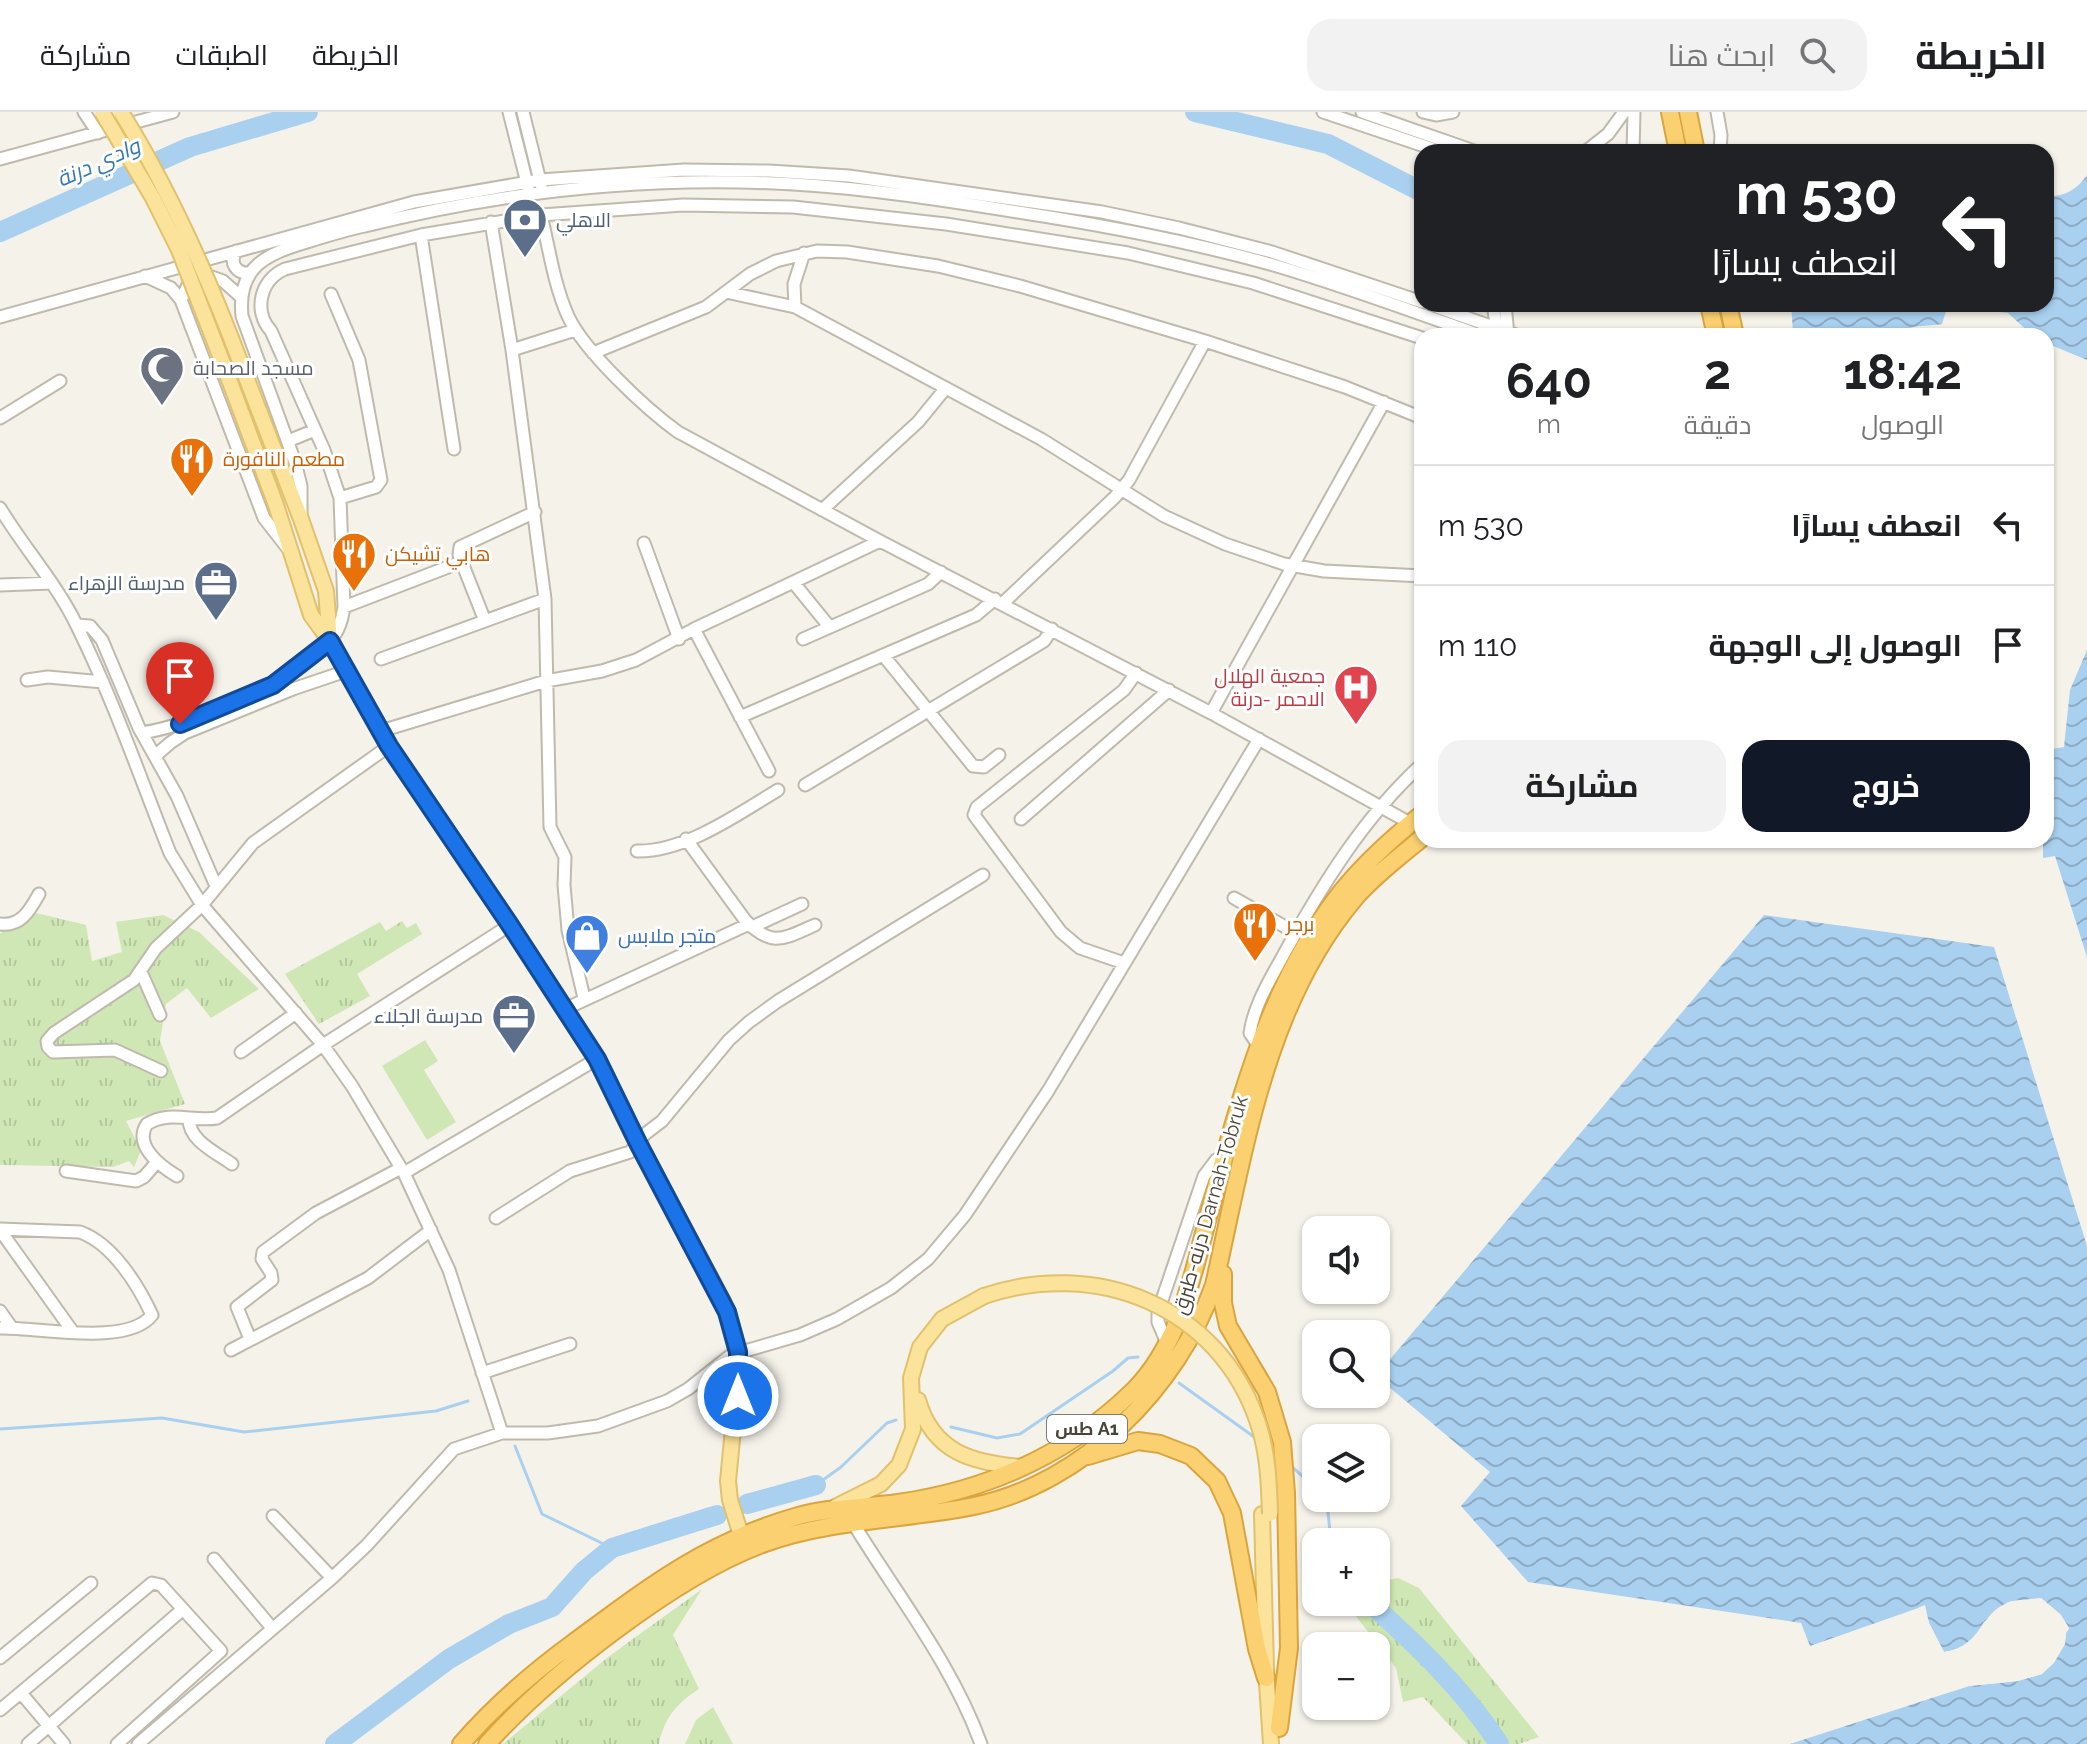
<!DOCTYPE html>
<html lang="ar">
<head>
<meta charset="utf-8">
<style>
  body { margin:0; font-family:Raleway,Cairo,sans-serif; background:#f2f2f2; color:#202124; direction:rtl; height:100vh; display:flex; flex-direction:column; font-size:30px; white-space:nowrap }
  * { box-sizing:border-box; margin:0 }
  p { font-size:26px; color:#757577 }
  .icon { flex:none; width:44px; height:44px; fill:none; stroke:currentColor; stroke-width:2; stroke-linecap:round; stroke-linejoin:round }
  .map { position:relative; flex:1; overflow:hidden; direction:ltr }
  .sheet { position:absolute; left:1414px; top:216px; width:640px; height:520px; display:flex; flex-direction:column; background:#fff; border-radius:24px; box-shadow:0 2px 6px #0004; direction:rtl }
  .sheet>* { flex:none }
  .guide { position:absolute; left:1414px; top:32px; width:640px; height:168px; border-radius:24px; box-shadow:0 2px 6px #0004; direction:rtl; background:#202124; color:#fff; overflow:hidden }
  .fabs { position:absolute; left:1302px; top:1104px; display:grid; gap:16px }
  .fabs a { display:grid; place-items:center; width:88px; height:88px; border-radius:16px; background:#fff; box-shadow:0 2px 6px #0004; font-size:40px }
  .pin { position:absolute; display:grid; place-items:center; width:68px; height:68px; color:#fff; margin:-82px -34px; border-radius:50% 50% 50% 0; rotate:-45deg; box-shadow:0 0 8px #0007 }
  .pin .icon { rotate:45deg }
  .me { position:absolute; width:88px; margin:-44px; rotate:0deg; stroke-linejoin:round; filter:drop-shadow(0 0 6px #0008) }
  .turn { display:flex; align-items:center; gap:28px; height:168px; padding:0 24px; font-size:36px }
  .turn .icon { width:104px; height:104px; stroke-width:2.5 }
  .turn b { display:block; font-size:56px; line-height:68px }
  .eta { display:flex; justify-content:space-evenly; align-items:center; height:136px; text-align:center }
  .eta b { font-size:48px; font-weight:700; line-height:56px }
  .cta { display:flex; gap:16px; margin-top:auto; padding:16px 24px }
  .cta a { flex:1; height:92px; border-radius:24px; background:#111827; color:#fff; font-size:32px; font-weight:700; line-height:92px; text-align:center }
  .cta a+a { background:#f2f2f2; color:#202124 }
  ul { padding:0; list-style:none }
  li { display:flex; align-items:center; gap:24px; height:120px; padding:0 24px; border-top:2px solid #e0e0e0 }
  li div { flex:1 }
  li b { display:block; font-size:30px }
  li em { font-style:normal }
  header { display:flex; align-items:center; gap:48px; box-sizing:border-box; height:112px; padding:0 40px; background:#fff; border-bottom:2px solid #e0e0e0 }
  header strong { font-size:38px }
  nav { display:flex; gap:44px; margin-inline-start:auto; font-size:28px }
  .search { width:560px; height:72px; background:#f2f2f2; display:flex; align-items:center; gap:20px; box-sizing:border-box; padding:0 28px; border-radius:24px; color:#757577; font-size:30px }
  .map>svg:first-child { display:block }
</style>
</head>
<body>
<header>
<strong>الخريطة</strong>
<div class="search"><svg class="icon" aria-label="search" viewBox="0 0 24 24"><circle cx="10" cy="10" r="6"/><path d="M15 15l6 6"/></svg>ابحث هنا</div>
<nav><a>الخريطة</a><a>الطبقات</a><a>مشاركة</a></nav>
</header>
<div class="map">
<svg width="2087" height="1632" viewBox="0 0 2087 1632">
  <defs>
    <pattern id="grass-tufts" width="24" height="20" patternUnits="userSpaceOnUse" patternTransform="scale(2)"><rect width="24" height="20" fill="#cfe7b4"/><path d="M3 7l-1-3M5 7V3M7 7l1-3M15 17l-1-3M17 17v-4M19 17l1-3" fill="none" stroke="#b3c79c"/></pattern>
    <pattern id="water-waves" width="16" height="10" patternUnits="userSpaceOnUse" patternTransform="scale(2)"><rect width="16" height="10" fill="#a9d0ef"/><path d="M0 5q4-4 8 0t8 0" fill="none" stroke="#8caac3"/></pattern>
  </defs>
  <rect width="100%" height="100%" fill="#f5f2ea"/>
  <path fill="url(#grass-tufts)" d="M 32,800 L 86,813 L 92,849 L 122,840 L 116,810 L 163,803 L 199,820 L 259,877 L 211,906 L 187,876 L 166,892 L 160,929 L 185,992 L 126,1009 L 141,1038 L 134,1055 L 129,1049 L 113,1055 L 0,1053 L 0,822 L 17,804 Z
    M 402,809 L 407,816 L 416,811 L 422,822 L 357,862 L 370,884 L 319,912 L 285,862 L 380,810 L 386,819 Z
    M 1398,1466 L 1419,1476 L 1539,1625 L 1519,1632 L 1467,1632 L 1423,1585 L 1403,1590 L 1396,1556 L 1355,1503 L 1364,1490 L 1376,1490 L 1376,1475 L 1383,1469 Z
    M 702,1477 L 673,1523 L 699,1577 C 677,1591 664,1606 659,1632 L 503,1632 L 608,1545 Z
    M 713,1595 L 733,1632 L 685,1632 L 696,1608 Z"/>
  <path fill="#cfe7b4" d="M 425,928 L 438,949 L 424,958 L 456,1010 L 427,1028 L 382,954 Z"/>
  <path fill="url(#water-waves)" d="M 2087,63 L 2087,248 L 2046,231 L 2046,224 L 2033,224 L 2008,201 L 1976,197 L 1972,194 L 1947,196 L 1942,212 C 1928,215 1908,211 1898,224 L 1828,224 L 1793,221 L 1791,192 L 2046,192 L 2046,84 C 2064,85 2077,78 2087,63 Z
    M 2087,538 L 2087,845 L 2055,744 L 2043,746 L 2043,728 L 2046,728 L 2046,638 L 2064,635 L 2070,578 Z
    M 1764,803 L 1994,835 L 2087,1134 L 2087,1632 L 1790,1632 L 1969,1574 L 2018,1569 L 2042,1562 L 2066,1526 L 2065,1521 L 2069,1516 L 2061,1503 L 2041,1486 C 2031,1488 2018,1487 2009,1490 C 1977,1503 1984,1533 1944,1540 L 1929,1511 L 1924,1494 L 1810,1534 L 1801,1511 L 1528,1470 L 1461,1394 L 1490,1360 L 1376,1264 Z"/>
  <path fill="#f5f2ea" d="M 2041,1486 L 2061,1503 L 2069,1517 L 2066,1521 L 2065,1532 L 2054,1551 L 2042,1562 L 2018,1569 L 1969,1574 L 1947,1581 L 1946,1578 L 1968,1570 L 2017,1565 L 2040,1559 L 2062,1530 L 2064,1513 L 2041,1490 L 2010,1494 L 1987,1512 L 1978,1529 L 1971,1534 L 1959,1541 L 1944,1544 L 1936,1535 L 1922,1499 L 1919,1500 L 1918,1496 L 1925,1493 L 1929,1511 L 1944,1540 L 1957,1538 L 1969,1531 L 1975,1526 L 1984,1510 L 2008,1490 Z"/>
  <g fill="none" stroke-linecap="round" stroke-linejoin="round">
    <path stroke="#a9d0ef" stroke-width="3" d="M 1179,1271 L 1257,1327
      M 951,1315 L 997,1326 L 1020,1322 L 1113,1259 L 1128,1246 L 1138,1245
      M 0,1317 L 162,1306 L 244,1320 L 436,1299 L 468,1289
      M 515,1334 L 542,1402 L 612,1436
      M 1291,1354 L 1316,1376
      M 816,1373 L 841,1355 L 887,1311 L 896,1308
      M 1321,1386 L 1328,1400 L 1331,1430"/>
    <path stroke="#a9d0ef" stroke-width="20" d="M 1195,0 L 1328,32 L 1422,80
      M 0,120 L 190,35 L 308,0
      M 747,1392 L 816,1373
      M 1369,1490 C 1417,1533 1464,1578 1499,1632
      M 335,1632 L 449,1547 L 509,1512 L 552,1495 L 584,1459 L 612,1436 L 717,1403"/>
    <g stroke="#c0baad" stroke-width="15">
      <path id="minor" d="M 84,0 L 98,21
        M 509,0 L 528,75
        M 523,0 L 541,73
        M 1323,0 L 1442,40
        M 1362,0 L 1477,40
        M 1423,0 L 1436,3 L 1453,0
        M 1717,0 L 1721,23 L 1720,40
        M 1585,40 L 1608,22 L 1624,0
        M 1633,40 L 1634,0
        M 0,47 L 173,0
        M 541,103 C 549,136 554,173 568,204 C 584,239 646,297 678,320 L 880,429 L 1211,601 L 1410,711
        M 491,110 L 512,238 L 545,487 L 550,715 L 565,745 L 564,773 L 568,818 L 584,886
        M 421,123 L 454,337
        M 236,139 C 229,151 236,162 250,161
        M 145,164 L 171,176 L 181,188 L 264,406 L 289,438
        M 726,180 L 795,195 L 1041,327 L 1164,404 L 1225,432 L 1284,452 L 1324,459 L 1422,464
        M 331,182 L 359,248 L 381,368 L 376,375 L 340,386
        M 181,188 L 189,171 L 206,163 L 223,169 L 241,185
        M 1428,192 L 1519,224
        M 1493,192 L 1497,219
        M 1505,192 L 1508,223
        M 795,195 L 794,172 L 804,141
        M 0,205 L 414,90 L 540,68 L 684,58 L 769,59 L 849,64 L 1102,100 L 1179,116 L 1272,140 L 1422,190
        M 512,238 L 575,218
        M 593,241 L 706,195 L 750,162 L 776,149 L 817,139 L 847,140 L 938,154 L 1020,174 L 1205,229 L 1345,275 L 1422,306
        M 0,306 L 60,269
        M 288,329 L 315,318
        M 0,396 C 24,436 57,472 77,514 C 113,587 140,665 170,741 L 202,793 L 323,933 L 352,974 L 404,1061 L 449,1158 L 502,1321
        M 822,398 L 918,310 L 945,277
        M 301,403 L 301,374 L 295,350 L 242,204 C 237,154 267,142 307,130 C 326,124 345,118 365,114 C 485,84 613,68 737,70 C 832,71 925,85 1018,100 C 1103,113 1187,129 1270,152 C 1342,173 1412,199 1482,224
        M 644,431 L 679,527
        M 793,470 L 828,513
        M 0,473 L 51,471
        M 1003,491 L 1115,385 L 1129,368 L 1205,229
        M 344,495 L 461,450
        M 485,509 L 459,443 L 460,435 L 535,400
        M 77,513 L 90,514 L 102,528 L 139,616 L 177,684 L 216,774
        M 694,517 L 769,659
        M 803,527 L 928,472 L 941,460
        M 883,543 L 973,654 L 984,655 L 999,643
        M 381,547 L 545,487
        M 27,568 L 48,565 L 103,570
        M 1211,601 L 1384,290
        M 740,605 L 976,503 L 995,487
        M 381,619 L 546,569 L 602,559 L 636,548 L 694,517 L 880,429
        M 142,621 C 196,612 292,569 330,529 C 339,519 342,508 344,495 L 340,386 L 324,338 L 271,219 C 253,199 260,168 285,157 L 421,123 L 541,103 L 683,93 L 793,95 L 946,112 L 1128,141 L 1253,171 L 1422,226
        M 155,644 L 170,631 L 185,621 L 293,577 L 346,559
        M 805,673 L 1044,529 L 1052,517
        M 1021,707 L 1169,578
        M 686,727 L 745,808 C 772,836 783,827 815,813
        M 637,739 C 685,740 738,702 778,678
        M 1234,786 L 1296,821
        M 0,812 C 21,815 30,798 39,782
        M 752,815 L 802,792
        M 1124,851 L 1080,836 L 1061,820 L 974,703 L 977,695 L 1124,578 L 1136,561
        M 141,860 L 160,903
        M 565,897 L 749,812
        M 1258,933 L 1250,921 C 1254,893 1271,866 1284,842 C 1322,773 1364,705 1422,652
        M 241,940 L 296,901
        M 161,959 L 115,938 L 53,940 L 48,935 L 47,929 L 54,921 L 134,868 L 156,836 L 202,793 L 253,731 L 389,634
        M 189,1006 C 188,1028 215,1040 232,1052
        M 66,1059 L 136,1069 L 144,1065 L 157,1050
        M 404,1061 L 597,947
        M 177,1064 C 160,1054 133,1033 147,1012 C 170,998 192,1010 217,1006 L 323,933 L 510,813
        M 496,1106 L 570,1059 L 630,1040 L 645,1022 L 662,1009 L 729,928 L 749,910 L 778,889 L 983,763
        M 0,1117 L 80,1120 C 113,1132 138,1173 152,1203 C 127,1235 39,1215 0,1216
        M 0,1118 L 73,1220
        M 0,1199 L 12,1216
        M 250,1227 L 237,1195 L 272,1168 L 271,1161 L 262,1147 L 263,1140 L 316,1101 L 401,1056
        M 1167,1231 L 1158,1210 L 1158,1200 L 1204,1064 L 1216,1048 L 1224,1044
        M 231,1238 L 368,1166 L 431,1118
        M 482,1261 L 570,1232
        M 273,1404 L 332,1466
        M 853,1411 C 897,1483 952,1552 981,1632
        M 214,1447 L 272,1516
        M 0,1546 L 91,1471
        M 21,1581 L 64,1632
        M 0,1598 L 152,1471 L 161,1473 L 221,1539 L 117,1632
        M 28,1632 L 183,1497
        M 138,1632 L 332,1466 L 367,1433 L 454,1337 L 502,1321 L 548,1321 L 598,1314 L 667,1289 L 688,1277 L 731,1243 L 800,1223 L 837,1207 L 891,1176 L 928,1147 L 965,1103 L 1048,979 L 1259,627"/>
    </g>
    <g stroke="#e1c16c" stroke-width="18">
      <path id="major" d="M 241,252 L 301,407 L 326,479 L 330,529
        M 224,254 L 276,393 L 311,503 L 330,529 L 389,634 L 510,813 L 597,947 L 638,1031 L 723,1189 L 735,1227 L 739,1255 L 728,1369 L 730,1388 L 741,1423
        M 918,1288 C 933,1341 973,1351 1022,1355
        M 835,1395 L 881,1372 L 899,1353 L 913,1317 L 911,1266 L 920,1235 L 942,1207 L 984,1184
        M 1262,1402 L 1266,1556 L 1271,1632"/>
    </g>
    <g stroke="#daa53f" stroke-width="20">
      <path id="highway" d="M 1670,0 L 1678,40
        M 1688,0 L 1696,40
        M 1709,192 L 1716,224
        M 1728,192 L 1735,224
        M 1223,1162 L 1223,1191 L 1228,1214 L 1267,1280 L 1282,1330 L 1286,1381 L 1289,1536 L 1279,1616
        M 1088,1344 L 1138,1329 L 1160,1332 L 1191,1344 L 1217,1369 L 1232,1401 L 1257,1537 L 1266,1566
        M 461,1632 C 495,1593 532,1561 573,1531 C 649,1475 704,1431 798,1404 C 830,1395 864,1396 898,1391 C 988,1378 1068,1343 1134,1278 C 1182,1230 1194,1156 1211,1094 C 1240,987 1268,878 1335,788 C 1359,756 1391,727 1422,702
        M 487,1632 C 549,1563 678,1462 765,1431 C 832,1407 905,1408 974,1394 C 1083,1372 1178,1275 1214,1173 C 1244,1042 1264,894 1354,787 C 1374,764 1399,745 1422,726"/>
    </g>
    <use href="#minor" stroke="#fff" stroke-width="11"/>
    <use href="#major" stroke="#fce39c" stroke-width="14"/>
    <use href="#highway" stroke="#fad070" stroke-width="16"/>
    <g stroke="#e1c16c" stroke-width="18" stroke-linecap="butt">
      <path id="major-bridge" d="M 102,0 L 153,86 L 179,138 L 224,254
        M 121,0 C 171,80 208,164 241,252
        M 984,1184 C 1096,1146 1219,1194 1258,1311 C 1268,1341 1269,1371 1270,1402"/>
    </g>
    <use href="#major-bridge" stroke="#fce39c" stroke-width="14"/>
  </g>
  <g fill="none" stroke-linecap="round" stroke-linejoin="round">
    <g stroke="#114b97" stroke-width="20">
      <path id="route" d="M 180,612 L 273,573 L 330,529 L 389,634 L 510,813 L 597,947 L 638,1031 L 727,1200 L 738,1240 L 738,1284"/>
    </g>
    <use href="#route" stroke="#1a73e8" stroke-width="14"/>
  </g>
  <defs>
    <g id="bank-pin" transform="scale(2.3)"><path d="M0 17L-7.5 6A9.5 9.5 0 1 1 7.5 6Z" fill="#5c6f8a" stroke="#fff"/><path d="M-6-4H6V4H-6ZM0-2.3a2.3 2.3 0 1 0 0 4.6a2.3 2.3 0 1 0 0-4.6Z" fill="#fff"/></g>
    <g id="mosque-pin" transform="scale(2.3)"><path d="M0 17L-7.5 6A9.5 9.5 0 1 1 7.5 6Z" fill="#6b7280" stroke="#fff"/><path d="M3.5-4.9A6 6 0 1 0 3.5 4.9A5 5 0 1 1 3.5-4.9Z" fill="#fff"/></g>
    <g id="restaurant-pin" transform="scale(2.3)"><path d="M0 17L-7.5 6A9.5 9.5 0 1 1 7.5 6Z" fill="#e8710a" stroke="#fff"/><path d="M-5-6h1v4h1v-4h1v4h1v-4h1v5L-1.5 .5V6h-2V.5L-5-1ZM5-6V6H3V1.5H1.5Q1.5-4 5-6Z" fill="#fff"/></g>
    <g id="office-pin" transform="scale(2.3)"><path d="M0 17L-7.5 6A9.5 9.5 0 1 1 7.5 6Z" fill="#5c6f8a" stroke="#fff"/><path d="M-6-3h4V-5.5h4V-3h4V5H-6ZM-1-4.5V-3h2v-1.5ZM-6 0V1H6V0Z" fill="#fff"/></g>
    <g id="hospital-pin" transform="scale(2.3)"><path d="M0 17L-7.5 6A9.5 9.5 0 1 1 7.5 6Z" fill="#e0444e" stroke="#fff"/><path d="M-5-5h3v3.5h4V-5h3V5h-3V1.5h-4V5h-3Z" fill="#fff"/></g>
    <g id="shop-pin" transform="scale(2.3)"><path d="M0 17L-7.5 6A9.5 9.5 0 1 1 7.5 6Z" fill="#3f7fe0" stroke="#fff"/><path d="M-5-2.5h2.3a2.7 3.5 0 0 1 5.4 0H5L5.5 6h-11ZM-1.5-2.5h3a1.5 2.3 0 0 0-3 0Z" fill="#fff"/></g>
  </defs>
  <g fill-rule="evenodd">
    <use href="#bank-pin" x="525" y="108"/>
    <use href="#mosque-pin" x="162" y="256"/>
    <use href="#restaurant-pin" x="192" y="347"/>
    <use href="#restaurant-pin" x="354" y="442"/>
    <use href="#office-pin" x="216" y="471"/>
    <use href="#hospital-pin" x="1356" y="575"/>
    <use href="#restaurant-pin" x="1255" y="812"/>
    <use href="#shop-pin" x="587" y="824"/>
    <use href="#office-pin" x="514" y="904"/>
  </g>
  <g text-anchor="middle" stroke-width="6" stroke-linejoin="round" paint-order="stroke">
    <rect fill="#fff" stroke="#807b74" stroke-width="2" x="1047" y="1303" width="80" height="28" rx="6"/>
    <g font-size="18" font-weight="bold" fill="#494338">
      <text x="1087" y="1323">طس A1</text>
    </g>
    <g font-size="20" fill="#4e5e75" stroke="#fff" text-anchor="end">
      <text x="556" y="115" text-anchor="start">الاهلي</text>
      <text x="185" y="478">مدرسة الزهراء</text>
      <text x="483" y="911">مدرسة الجلاء</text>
    </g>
    <g font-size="20" fill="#5b616d" stroke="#fff" text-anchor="start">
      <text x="193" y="263">مسجد الصحابة</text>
    </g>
    <g font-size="20" fill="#c56008" stroke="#fff" text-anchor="start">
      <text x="223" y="354">مطعم النافورة</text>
      <text x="385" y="449">هابي تشيكن</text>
      <text x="1286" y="819">برجر</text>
    </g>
    <g font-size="20" fill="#be3a42" stroke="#fff" text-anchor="end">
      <text x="1325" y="571">جمعية الهلال<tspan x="1325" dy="23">الاحمر -درنة</tspan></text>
    </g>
    <g font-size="20" fill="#366cbe" stroke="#fff" text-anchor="start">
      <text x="618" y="831">متجر ملابس</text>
    </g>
    <g font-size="20" fill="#494338" stroke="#fff">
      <text transform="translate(1210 1093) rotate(-74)" y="7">درنه-طبرق Darnah-Tobruk</text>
    </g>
    <g font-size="22" font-style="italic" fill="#3379b3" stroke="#fff">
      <text transform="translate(98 50) rotate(-24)" y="8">وادي درنة</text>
    </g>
  </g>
</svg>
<div class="fabs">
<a><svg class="icon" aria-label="sound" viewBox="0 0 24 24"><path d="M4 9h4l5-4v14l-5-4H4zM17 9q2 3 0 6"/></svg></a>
<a><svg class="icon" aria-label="search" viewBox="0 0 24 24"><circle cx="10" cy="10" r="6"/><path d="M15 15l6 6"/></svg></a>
<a><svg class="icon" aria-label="layers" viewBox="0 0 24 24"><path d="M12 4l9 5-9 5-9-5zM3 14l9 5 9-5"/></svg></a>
<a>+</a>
<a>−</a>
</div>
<div class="pin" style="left:180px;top:612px;background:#d93025"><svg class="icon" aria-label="arrive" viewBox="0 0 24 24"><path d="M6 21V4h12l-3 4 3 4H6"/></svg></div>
<svg class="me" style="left:738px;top:1284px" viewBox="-20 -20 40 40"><circle r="17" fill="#1a73e8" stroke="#fff" stroke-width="3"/><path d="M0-11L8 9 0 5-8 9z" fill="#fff"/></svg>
<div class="guide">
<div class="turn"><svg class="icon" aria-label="left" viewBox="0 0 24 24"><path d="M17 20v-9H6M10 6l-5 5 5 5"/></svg><div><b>530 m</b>انعطف يسارًا</div></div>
</div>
<section class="sheet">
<div class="eta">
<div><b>18:42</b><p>الوصول</p></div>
<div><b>2</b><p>دقيقة</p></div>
<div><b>640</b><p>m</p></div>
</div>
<ul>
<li><svg class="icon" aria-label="left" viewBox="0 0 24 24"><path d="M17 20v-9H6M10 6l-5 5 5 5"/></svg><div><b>انعطف يسارًا</b></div><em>530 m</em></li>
<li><svg class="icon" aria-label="arrive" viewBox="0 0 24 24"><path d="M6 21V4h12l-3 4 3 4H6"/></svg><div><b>الوصول إلى الوجهة</b></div><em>110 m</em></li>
</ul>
<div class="cta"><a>خروج</a><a>مشاركة</a></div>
</section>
</div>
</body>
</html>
